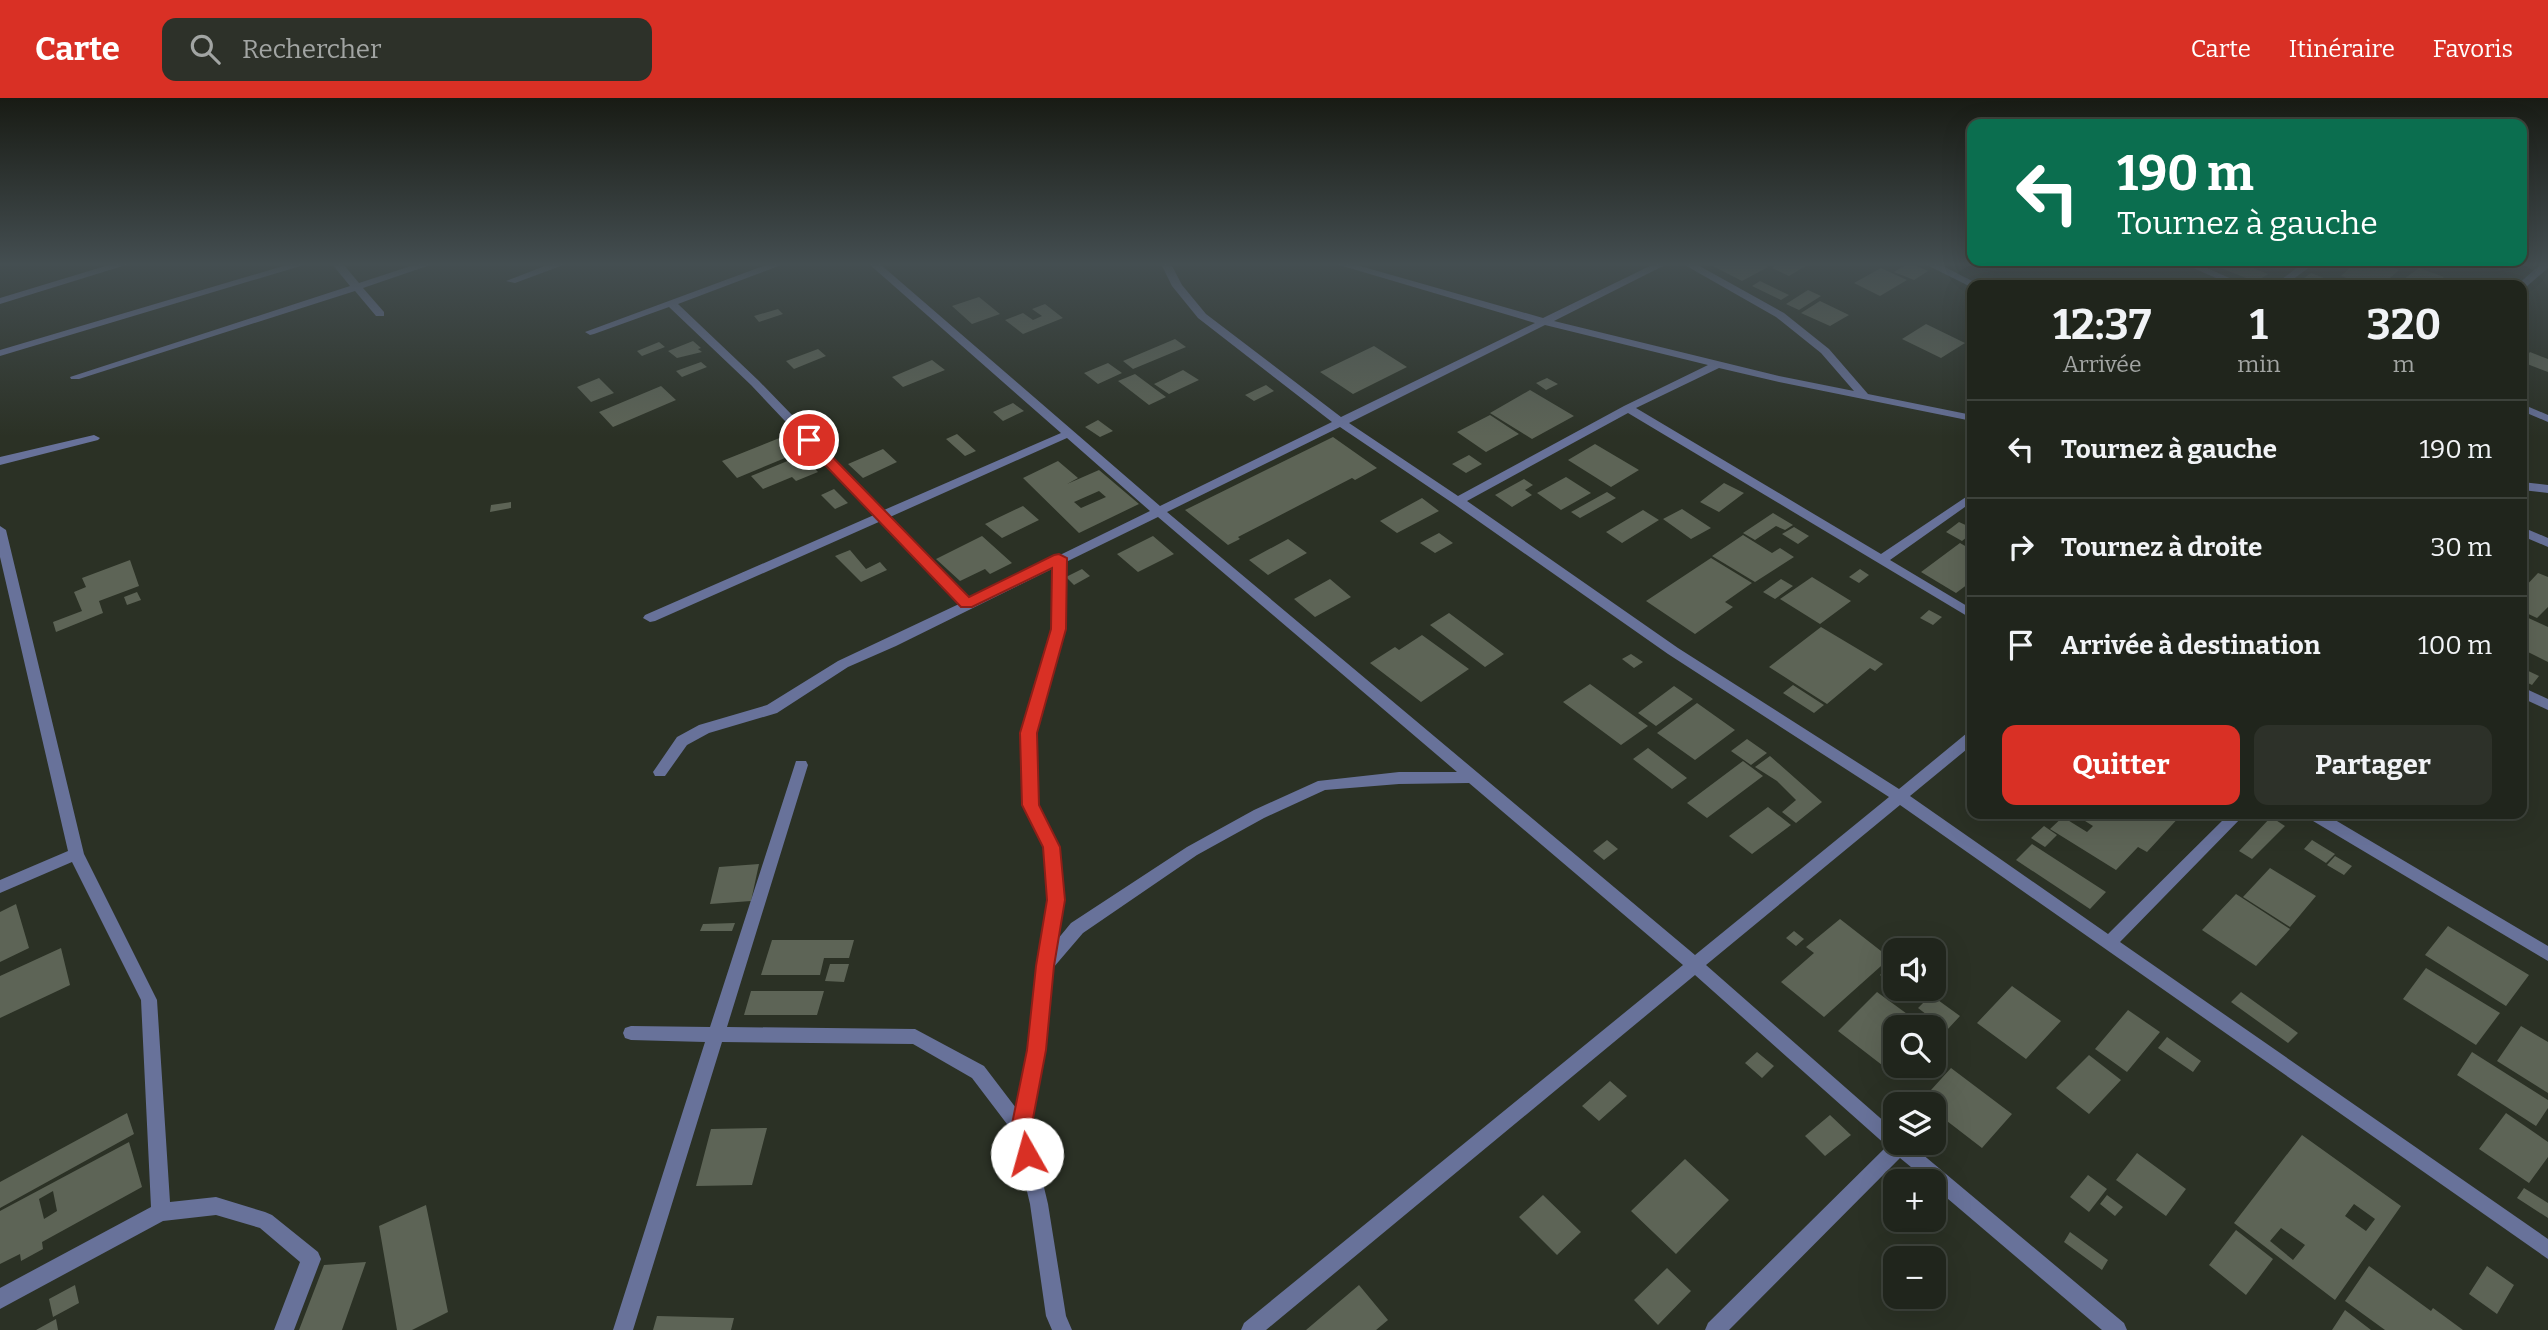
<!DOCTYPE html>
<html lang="fr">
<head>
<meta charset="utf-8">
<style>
  body { margin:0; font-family:Bitter,serif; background:#2d3129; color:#f1f3f6; height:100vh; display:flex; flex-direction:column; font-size:26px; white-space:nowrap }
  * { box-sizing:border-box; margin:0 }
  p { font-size:23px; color:#a2a5a3 }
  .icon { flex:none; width:38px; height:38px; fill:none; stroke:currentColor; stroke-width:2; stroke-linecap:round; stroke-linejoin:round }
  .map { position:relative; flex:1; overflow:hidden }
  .side { position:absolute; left:1967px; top:182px; width:560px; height:539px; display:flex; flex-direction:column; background:#20251c; border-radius:14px; box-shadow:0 7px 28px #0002,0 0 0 2px #3d423b }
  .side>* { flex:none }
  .top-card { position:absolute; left:1967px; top:21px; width:560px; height:147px; border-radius:14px; box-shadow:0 7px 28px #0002,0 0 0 2px #3d423b; background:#0b6e4f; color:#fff; overflow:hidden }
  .fabs { position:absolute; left:1883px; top:840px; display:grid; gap:14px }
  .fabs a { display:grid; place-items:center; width:63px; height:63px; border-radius:14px; background:#20251c; box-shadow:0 7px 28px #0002,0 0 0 2px #3d423b; font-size:35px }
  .pin { position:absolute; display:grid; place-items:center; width:60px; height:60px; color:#fff; margin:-30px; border:4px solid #fff; border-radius:50%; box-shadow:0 2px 7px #0007 }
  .me { position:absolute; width:77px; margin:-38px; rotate:353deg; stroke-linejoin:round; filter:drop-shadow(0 0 5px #0008) }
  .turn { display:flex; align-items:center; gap:24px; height:147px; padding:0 35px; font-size:32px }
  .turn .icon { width:91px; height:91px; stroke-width:2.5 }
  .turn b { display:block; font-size:49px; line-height:60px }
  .eta { display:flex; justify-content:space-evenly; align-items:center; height:119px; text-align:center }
  .eta b { font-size:42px; font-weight:700; line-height:49px }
  .action { display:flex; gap:14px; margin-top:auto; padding:14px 35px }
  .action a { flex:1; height:80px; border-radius:14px; background:#d93025; color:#fff; font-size:28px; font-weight:700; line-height:80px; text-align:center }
  .action a+a { background:#2d3129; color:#f1f3f6 }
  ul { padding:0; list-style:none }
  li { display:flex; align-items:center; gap:21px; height:98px; padding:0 35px; border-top:2px solid #3d423b }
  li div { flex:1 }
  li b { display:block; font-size:26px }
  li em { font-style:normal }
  header { display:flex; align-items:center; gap:42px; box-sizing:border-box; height:98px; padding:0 35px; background:#d93025; color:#fff }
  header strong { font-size:33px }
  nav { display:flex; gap:38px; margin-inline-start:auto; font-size:24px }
  .search { width:490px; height:63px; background:#2d3129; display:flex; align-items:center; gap:18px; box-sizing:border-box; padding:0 24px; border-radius:14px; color:#a2a5a3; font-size:26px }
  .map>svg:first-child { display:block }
</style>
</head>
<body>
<header>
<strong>Carte</strong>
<div class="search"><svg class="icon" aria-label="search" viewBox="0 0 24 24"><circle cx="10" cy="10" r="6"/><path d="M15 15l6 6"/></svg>Rechercher</div>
<nav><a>Carte</a><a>Itinéraire</a><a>Favoris</a></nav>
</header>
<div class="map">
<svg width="2548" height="1232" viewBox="0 0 2548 1232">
  <rect width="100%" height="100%" fill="#2b3125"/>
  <path fill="#5d6456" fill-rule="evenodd" d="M 1709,166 L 1763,166 L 1768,169 L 1742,183 Z
    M 1778,166 L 1809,166 L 1789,178 L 1772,170 Z
    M 1907,166 L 1912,166 L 1928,173 L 1914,182 L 1894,174 Z
    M 2211,166 L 2243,166 L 2268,176 L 2256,184 Z
    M 2354,166 L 2383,166 L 2399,172 L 2382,187 L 2367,187 L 2341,178 Z
    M 1881,170 L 1907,182 L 1880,198 L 1854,185 Z
    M 2419,170 L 2444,179 L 2433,187 L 2396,187 Z
    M 2311,175 L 2329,182 L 2321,187 L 2296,186 Z
    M 1760,183 L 1789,197 L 1781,202 L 1752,188 Z
    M 1808,192 L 1821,198 L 1799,212 L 1786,206 Z
    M 979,199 L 1000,216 L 972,226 L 952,208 Z
    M 1820,203 L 1849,217 L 1830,228 L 1801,215 Z
    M 1045,206 L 1063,220 L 1023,236 L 1005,222 L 1023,215 L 1033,222 L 1042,218 L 1032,211 Z
    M 778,211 L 783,216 L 759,224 L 754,218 Z
    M 1926,226 L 1965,245 L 1941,260 L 1902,241 Z
    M 1175,241 L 1186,249 L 1133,271 L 1123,263 Z
    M 693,243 L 701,250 L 698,251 L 702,254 L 677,260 L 668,253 Z
    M 659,244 L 665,249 L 642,258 L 637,253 Z
    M 1374,248 L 1407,269 L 1353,296 L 1320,274 Z
    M 818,251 L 826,258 L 794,271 L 786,263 Z
    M 2530,254 L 2548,261 L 2548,274 L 2522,264 Z
    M 932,262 L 945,272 L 903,289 L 892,279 Z
    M 701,264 L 707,269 L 682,279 L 676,273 Z
    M 1108,265 L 1122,275 L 1098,286 L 1084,275 Z
    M 1183,272 L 1199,282 L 1169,296 L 1154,286 Z
    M 1135,276 L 1166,299 L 1149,307 L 1118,283 Z
    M 599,280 L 614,295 L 591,304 L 577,289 Z
    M 1547,280 L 1558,286 L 1546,292 L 1536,285 Z
    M 1266,287 L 1274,293 L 1254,303 L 1245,297 Z
    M 661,288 L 676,302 L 613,329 L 599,314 Z
    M 1530,292 L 1574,318 L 1532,341 L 1490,315 Z
    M 1013,305 L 1024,313 L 1003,323 L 993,314 Z
    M 1490,317 L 1519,336 L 1486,354 L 1457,334 Z
    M 1098,322 L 1113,333 L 1100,339 L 1085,329 Z
    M 957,336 L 976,353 L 965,358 L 946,341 Z
    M 787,337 L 802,353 L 737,380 L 722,363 Z
    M 1333,339 L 1377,370 L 1355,382 L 1352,380 L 1238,439 L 1240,441 L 1228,447 L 1185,412 Z
    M 1595,346 L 1639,372 L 1611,389 L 1568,362 Z
    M 883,351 L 897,364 L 863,380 L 848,366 Z
    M 802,357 L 818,374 L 796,383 L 792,379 L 763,391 L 751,378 Z
    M 1469,357 L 1482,366 L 1466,375 L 1452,366 Z
    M 1058,363 L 1078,380 L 1067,386 L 1099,372 L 1139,406 L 1079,435 L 1023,380 ZM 1099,393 L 1106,399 L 1081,410 L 1074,404 Z
    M 1566,379 L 1591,395 L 1561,412 L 1537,395 Z
    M 1524,381 L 1533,387 L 1525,392 L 1532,397 L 1512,409 L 1495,397 Z
    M 1724,385 L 1744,395 L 1719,414 L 1700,404 Z
    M 834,391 L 848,405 L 835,411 L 821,397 Z
    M 1607,394 L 1616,400 L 1580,420 L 1571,414 Z
    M 1422,400 L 1439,413 L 1397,435 L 1380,423 Z
    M 511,404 L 511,410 L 490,414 L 491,407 Z
    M 1023,408 L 1039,422 L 1002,440 L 985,426 Z
    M 1682,411 L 1711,430 L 1691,441 L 1663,421 Z
    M 1643,412 L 1659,422 L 1622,445 L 1606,434 Z
    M 1773,415 L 1793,427 L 1785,432 L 1776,428 L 1755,442 L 1743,435 Z
    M 1959,424 L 1972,430 L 1972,435 L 1962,443 L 1946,434 Z
    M 1794,429 L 1809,438 L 1798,446 L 1782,436 Z
    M 1439,435 L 1453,445 L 1435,455 L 1420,445 Z
    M 1743,437 L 1772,455 L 1780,450 L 1794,459 L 1755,484 L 1712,458 Z
    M 982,438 L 1012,465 L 990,476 L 985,471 L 960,483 L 936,461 Z
    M 1153,438 L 1174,456 L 1138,474 L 1117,456 Z
    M 1288,441 L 1307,455 L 1268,477 L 1249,462 Z
    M 1960,445 L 1972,452 L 1972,483 L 1956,495 L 1921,474 Z
    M 850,452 L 866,471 L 880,464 L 887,472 L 861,484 L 835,458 Z
    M 1711,460 L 1752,485 L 1725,504 L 1733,509 L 1695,536 L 1646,503 Z
    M 130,462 L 139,488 L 99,503 L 103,515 L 56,534 L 53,524 L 82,513 L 74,494 L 86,489 L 82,480 Z
    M 1082,471 L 1090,478 L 1074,487 L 1066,479 Z
    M 1860,471 L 1869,477 L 1859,485 L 1849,479 Z
    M 2538,475 L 2548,479 L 2548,509 L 2537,520 L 2522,513 L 2522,492 Z
    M 1812,479 L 1851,503 L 1820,526 L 1780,501 Z
    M 1330,481 L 1351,499 L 1315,519 L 1294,501 Z
    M 1781,481 L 1793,488 L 1775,501 L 1763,494 Z
    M 137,494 L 141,502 L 127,507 L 124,499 Z
    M 1929,512 L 1942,519 L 1933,527 L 1920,520 Z
    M 1449,515 L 1504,556 L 1485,569 L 1430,527 Z
    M 2522,517 L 2548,529 L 2548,564 L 2522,551 Z
    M 1821,529 L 1883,566 L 1875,573 L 1870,570 L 1827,606 L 1769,569 Z
    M 1422,537 L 1469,571 L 1421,604 L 1370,565 L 1395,549 L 1399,552 Z
    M 1631,556 L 1643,564 L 1634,570 L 1622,561 Z
    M 2522,570 L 2539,578 L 2532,587 L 2522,582 Z
    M 1590,586 L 1648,628 L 1621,647 L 1563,604 Z
    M 1793,587 L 1824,607 L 1814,615 L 1783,595 Z
    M 1674,588 L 1693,601 L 1656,628 L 1638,615 Z
    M 1697,605 L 1735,632 L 1695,662 L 1657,635 Z
    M 1747,641 L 1767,655 L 1751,667 L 1731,653 Z
    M 1648,650 L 1687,680 L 1672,691 L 1633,661 Z
    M 1770,658 L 1822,704 L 1796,725 L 1782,714 L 1796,702 L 1777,683 L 1755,669 Z
    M 1743,663 L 1763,678 L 1707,720 L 1687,705 Z
    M 1768,709 L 1791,727 L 1752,756 L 1729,738 Z
    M 2066,716 L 2070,716 L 2066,721 L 2087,734 L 2093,728 L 2074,716 L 2182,716 L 2147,754 L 2138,749 L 2116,772 L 2050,731 Z
    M 2271,719 L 2285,728 L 2252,761 L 2239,753 Z
    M 2044,728 L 2057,737 L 2045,749 L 2031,740 Z
    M 1607,742 L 1618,751 L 1604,762 L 1593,753 Z
    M 2312,742 L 2335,756 L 2326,765 L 2304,751 Z
    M 2032,746 L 2106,794 L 2090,811 L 2016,762 Z
    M 2335,758 L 2352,768 L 2344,777 L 2327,767 Z
    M 759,766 L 751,803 L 710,806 L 719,769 Z
    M 2270,770 L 2316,798 L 2290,829 L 2243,799 Z
    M 2236,796 L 2290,831 L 2256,868 L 2202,832 Z
    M 16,806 L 29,850 L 0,864 L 0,814 Z
    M 1840,821 L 1890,860 L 1824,919 L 1781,884 L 1814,855 L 1806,849 Z
    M 735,825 L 732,833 L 700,833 L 703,826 Z
    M 2448,828 L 2529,877 L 2506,908 L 2425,857 Z
    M 1794,833 L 1804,841 L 1796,848 L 1786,840 Z
    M 772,842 L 854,842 L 849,860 L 824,860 L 820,877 L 761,877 Z
    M 61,850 L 70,887 L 0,920 L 0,878 Z
    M 830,866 L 849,866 L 844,884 L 825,883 Z
    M 1890,867 L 1895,871 L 1895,888 L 1880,877 Z
    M 2426,870 L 2500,915 L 2476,947 L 2403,901 Z
    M 2012,888 L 2061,923 L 2026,961 L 1977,925 Z
    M 751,893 L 824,893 L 817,917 L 744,917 Z
    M 1877,894 L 1925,929 L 1895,929 L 1895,968 L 1897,968 L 1891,974 L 1838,933 Z
    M 2241,894 L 2298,935 L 2288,945 L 2231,904 Z
    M 1931,897 L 1960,918 L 1947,932 L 1918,910 Z
    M 2128,912 L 2160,934 L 2127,974 L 2095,951 Z
    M 2521,928 L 2548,944 L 2548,995 L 2497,963 Z
    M 2167,939 L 2201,963 L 2193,974 L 2158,950 Z
    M 1757,954 L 1774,968 L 1762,980 L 1745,965 Z
    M 2472,954 L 2548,1002 L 2548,1010 L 2536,1028 L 2457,977 Z
    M 2089,957 L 2121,982 L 2089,1016 L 2056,990 Z
    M 1951,970 L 2012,1016 L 1982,1050 L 1934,1013 L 1934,1006 L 1926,1006 L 1921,1003 Z
    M 1610,983 L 1627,998 L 1599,1023 L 1582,1008 Z
    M 127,1015 L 134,1036 L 0,1110 L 0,1084 Z
    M 2506,1015 L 2548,1044 L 2548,1059 L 2529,1085 L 2479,1051 Z
    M 1830,1017 L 1851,1037 L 1825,1058 L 1805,1038 Z
    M 767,1030 L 752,1087 L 696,1088 L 711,1031 Z
    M 2302,1037 L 2401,1108 L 2335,1202 L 2234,1125 ZM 2354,1106 L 2375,1121 L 2366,1133 L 2345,1118 ZM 2281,1130 L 2305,1147 L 2293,1162 L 2270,1143 Z
    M 129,1044 L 142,1089 L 42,1144 L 43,1151 L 21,1163 L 20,1156 L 0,1166 L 0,1113 ZM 53,1093 L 57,1113 L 44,1121 L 39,1101 Z
    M 2137,1055 L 2186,1091 L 2166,1118 L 2116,1082 Z
    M 1685,1061 L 1729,1102 L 1676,1156 L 1631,1113 Z
    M 2088,1077 L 2107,1091 L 2089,1114 L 2070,1099 Z
    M 2524,1090 L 2548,1105 L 2548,1120 L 2517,1100 Z
    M 1543,1097 L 1581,1134 L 1557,1157 L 1519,1119 Z
    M 2107,1097 L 2123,1109 L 2115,1118 L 2100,1106 Z
    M 426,1107 L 448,1214 L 412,1232 L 397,1232 L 379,1128 Z
    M 2236,1132 L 2273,1161 L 2246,1197 L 2209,1167 Z
    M 2070,1134 L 2108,1162 L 2102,1172 L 2064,1144 Z
    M 366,1164 L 342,1232 L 299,1232 L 324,1167 Z
    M 2369,1168 L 2431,1213 L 2433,1210 L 2463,1232 L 2385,1232 L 2345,1203 Z
    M 2487,1168 L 2514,1187 L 2497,1216 L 2469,1196 Z
    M 1667,1170 L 1691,1193 L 1658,1227 L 1634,1202 Z
    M 75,1187 L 79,1205 L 53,1219 L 49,1201 Z
    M 1359,1187 L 1388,1222 L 1376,1232 L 1306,1232 Z
    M 2345,1212 L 2371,1232 L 2332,1232 Z
    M 657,1218 L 734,1220 L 731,1232 L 653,1232 Z
    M 56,1221 L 58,1232 L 36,1232 Z"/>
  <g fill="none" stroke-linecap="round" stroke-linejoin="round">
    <path fill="#68729a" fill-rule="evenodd" d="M 112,166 L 129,166 L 0,206 L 0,200 Z
      M 290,166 L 307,166 L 0,258 L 0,252 Z
      M 332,166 L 343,166 L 359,185 L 417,166 L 433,166 L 363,190 L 384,214 L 384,218 L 376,218 L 355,193 L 79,281 L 71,281 L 70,279 L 350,188 Z
      M 550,166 L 566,166 L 515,185 L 506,183 Z
      M 769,166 L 784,166 L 678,206 L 759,283 L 884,412 L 1061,335 L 869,166 L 880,166 L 1160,408 L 1332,324 L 1198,220 L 1172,188 L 1161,166 L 1171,166 L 1182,187 L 1206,216 L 1341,319 L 1535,225 L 1336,166 L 1353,166 L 1543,220 L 1654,166 L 1667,166 L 1554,223 L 1779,278 L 1854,293 L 1821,255 L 1776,219 L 1683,166 L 1696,166 L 1784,215 L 1829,251 L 1868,296 L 1972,317 L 1972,323 L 1779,284 L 1719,270 L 1636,310 L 1881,456 L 1972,395 L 1972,404 L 1890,462 L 1972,511 L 1972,521 L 1628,315 L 1467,403 L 1678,550 L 1899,691 L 1967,635 L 1972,634 L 1972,647 L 1910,698 L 2108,836 L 2229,716 L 2245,716 L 2120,844 L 2548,1141 L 2548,1161 L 1900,707 L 1706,867 L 1895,1033 L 1895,1045 L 1909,1045 L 2124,1225 L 2127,1232 L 2102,1232 L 1934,1089 L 1934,1083 L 1928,1083 L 1900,1060 L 1729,1232 L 1705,1232 L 1708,1225 L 1887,1048 L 1695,877 L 1266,1232 L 1241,1232 L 1244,1225 L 1683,867 L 1469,685 L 1399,686 L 1325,692 L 1264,720 L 1197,757 L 1083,835 L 1053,870 L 1045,952 L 1030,1031 L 1048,1106 L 1066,1218 L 1072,1232 L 1052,1232 L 1046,1218 L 1030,1106 L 1013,1034 L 972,980 L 913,946 L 722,944 L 633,1232 L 613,1232 L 705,944 L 631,942 L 625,940 L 623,935 L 625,930 L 631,928 L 710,929 L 796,663 L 806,663 L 808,667 L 727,929 L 915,931 L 984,968 L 1016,1010 L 1027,952 L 1037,867 L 1048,802 L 1044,749 L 1023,707 L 1021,635 L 1052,531 L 1054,470 L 896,548 L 848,569 L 777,615 L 709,635 L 687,647 L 665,678 L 655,678 L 653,674 L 677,639 L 699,627 L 767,607 L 838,563 L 959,506 L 881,423 L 655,523 L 650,524 L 643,520 L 645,517 L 874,417 L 751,287 L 669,209 L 594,236 L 590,237 L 585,234 ZM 1545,227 L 1708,267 L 1624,308 L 1458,398 L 1349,325 ZM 1340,329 L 1454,406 L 1668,556 L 1889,699 L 1695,857 L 1167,414 ZM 1067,340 L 1150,413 L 970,501 L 890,419 ZM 1158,419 L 1457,674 L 1399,674 L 1318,683 L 1254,712 L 1187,749 L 1071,825 L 1057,842 L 1064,802 L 1060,749 L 1037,707 L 1035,635 L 1066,531 L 1066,464 Z
      M 1925,166 L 1939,166 L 1980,187 L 1971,189 Z
      M 2184,166 L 2198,166 L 2245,187 L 2232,187 Z
      M 2302,166 L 2314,166 L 2285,187 L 2274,187 Z
      M 2541,166 L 2548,166 L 2548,170 L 2526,189 L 2517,187 Z
      M 2522,306 L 2548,317 L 2548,324 L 2522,313 Z
      M 94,337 L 100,340 L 98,342 L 0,367 L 0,359 Z
      M 2522,384 L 2548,387 L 2548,395 L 2522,392 Z
      M 0,428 L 6,432 L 84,756 L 157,902 L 170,1104 L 216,1099 L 265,1114 L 272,1117 L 318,1154 L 321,1161 L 294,1232 L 274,1232 L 300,1164 L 260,1130 L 216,1117 L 163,1123 L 0,1211 L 0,1190 L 151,1109 L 141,902 L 72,764 L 0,795 L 0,782 L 68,753 L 0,459 Z
      M 2522,429 L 2548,440 L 2548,449 L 2522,438 Z
      M 2522,589 L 2548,601 L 2548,612 L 2522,600 Z
      M 2306,716 L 2325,716 L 2548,848 L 2548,863 L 2308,720 Z"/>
  </g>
  <linearGradient id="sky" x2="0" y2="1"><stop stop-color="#181b14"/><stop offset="0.49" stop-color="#444e51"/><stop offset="1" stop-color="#444e51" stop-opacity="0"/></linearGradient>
  <rect width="2548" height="339" fill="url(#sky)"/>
  <path fill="#d93025" stroke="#8d1f18" stroke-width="2" d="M 809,338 L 813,339 L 969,499 L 1054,457 L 1059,456 L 1067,460 L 1066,531 L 1037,635 L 1039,707 L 1060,749 L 1065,802 L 1054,868 L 1046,952 L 1031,1031 L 1038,1056 L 1035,1063 L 1027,1065 L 1020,1063 L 1011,1031 L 1027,952 L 1036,868 L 1047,802 L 1043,749 L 1022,707 L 1020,635 L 1051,531 L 1052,470 L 972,509 L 961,509 L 804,345 L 802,342 Z"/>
</svg>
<div class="fabs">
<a><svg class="icon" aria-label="sound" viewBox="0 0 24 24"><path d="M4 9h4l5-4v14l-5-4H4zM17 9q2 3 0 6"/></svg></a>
<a><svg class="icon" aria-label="search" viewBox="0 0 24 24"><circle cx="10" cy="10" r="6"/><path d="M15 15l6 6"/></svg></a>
<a><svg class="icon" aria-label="layers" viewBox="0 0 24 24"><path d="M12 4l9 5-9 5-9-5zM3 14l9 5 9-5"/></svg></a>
<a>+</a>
<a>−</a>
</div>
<div class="pin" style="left:809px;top:342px;background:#d93025"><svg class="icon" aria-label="arrive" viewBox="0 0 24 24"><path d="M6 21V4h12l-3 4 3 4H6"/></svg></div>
<svg class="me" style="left:1027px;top:1056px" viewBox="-20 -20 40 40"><circle r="19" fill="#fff"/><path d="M0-13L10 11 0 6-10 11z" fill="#d93025"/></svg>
<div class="top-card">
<div class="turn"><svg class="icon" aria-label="left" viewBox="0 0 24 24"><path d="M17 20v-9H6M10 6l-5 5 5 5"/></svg><div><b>190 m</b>Tournez à gauche</div></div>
</div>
<section class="side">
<div class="eta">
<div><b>12:37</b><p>Arrivée</p></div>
<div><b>1</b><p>min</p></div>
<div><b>320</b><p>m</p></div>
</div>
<ul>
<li><svg class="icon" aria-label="left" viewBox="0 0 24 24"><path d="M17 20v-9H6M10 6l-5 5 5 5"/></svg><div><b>Tournez à gauche</b></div><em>190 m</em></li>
<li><svg class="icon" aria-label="right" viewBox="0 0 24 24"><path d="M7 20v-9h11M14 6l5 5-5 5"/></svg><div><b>Tournez à droite</b></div><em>30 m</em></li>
<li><svg class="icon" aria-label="arrive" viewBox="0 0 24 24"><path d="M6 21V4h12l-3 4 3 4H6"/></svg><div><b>Arrivée à destination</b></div><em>100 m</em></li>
</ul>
<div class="action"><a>Quitter</a><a>Partager</a></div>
</section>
</div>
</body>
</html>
